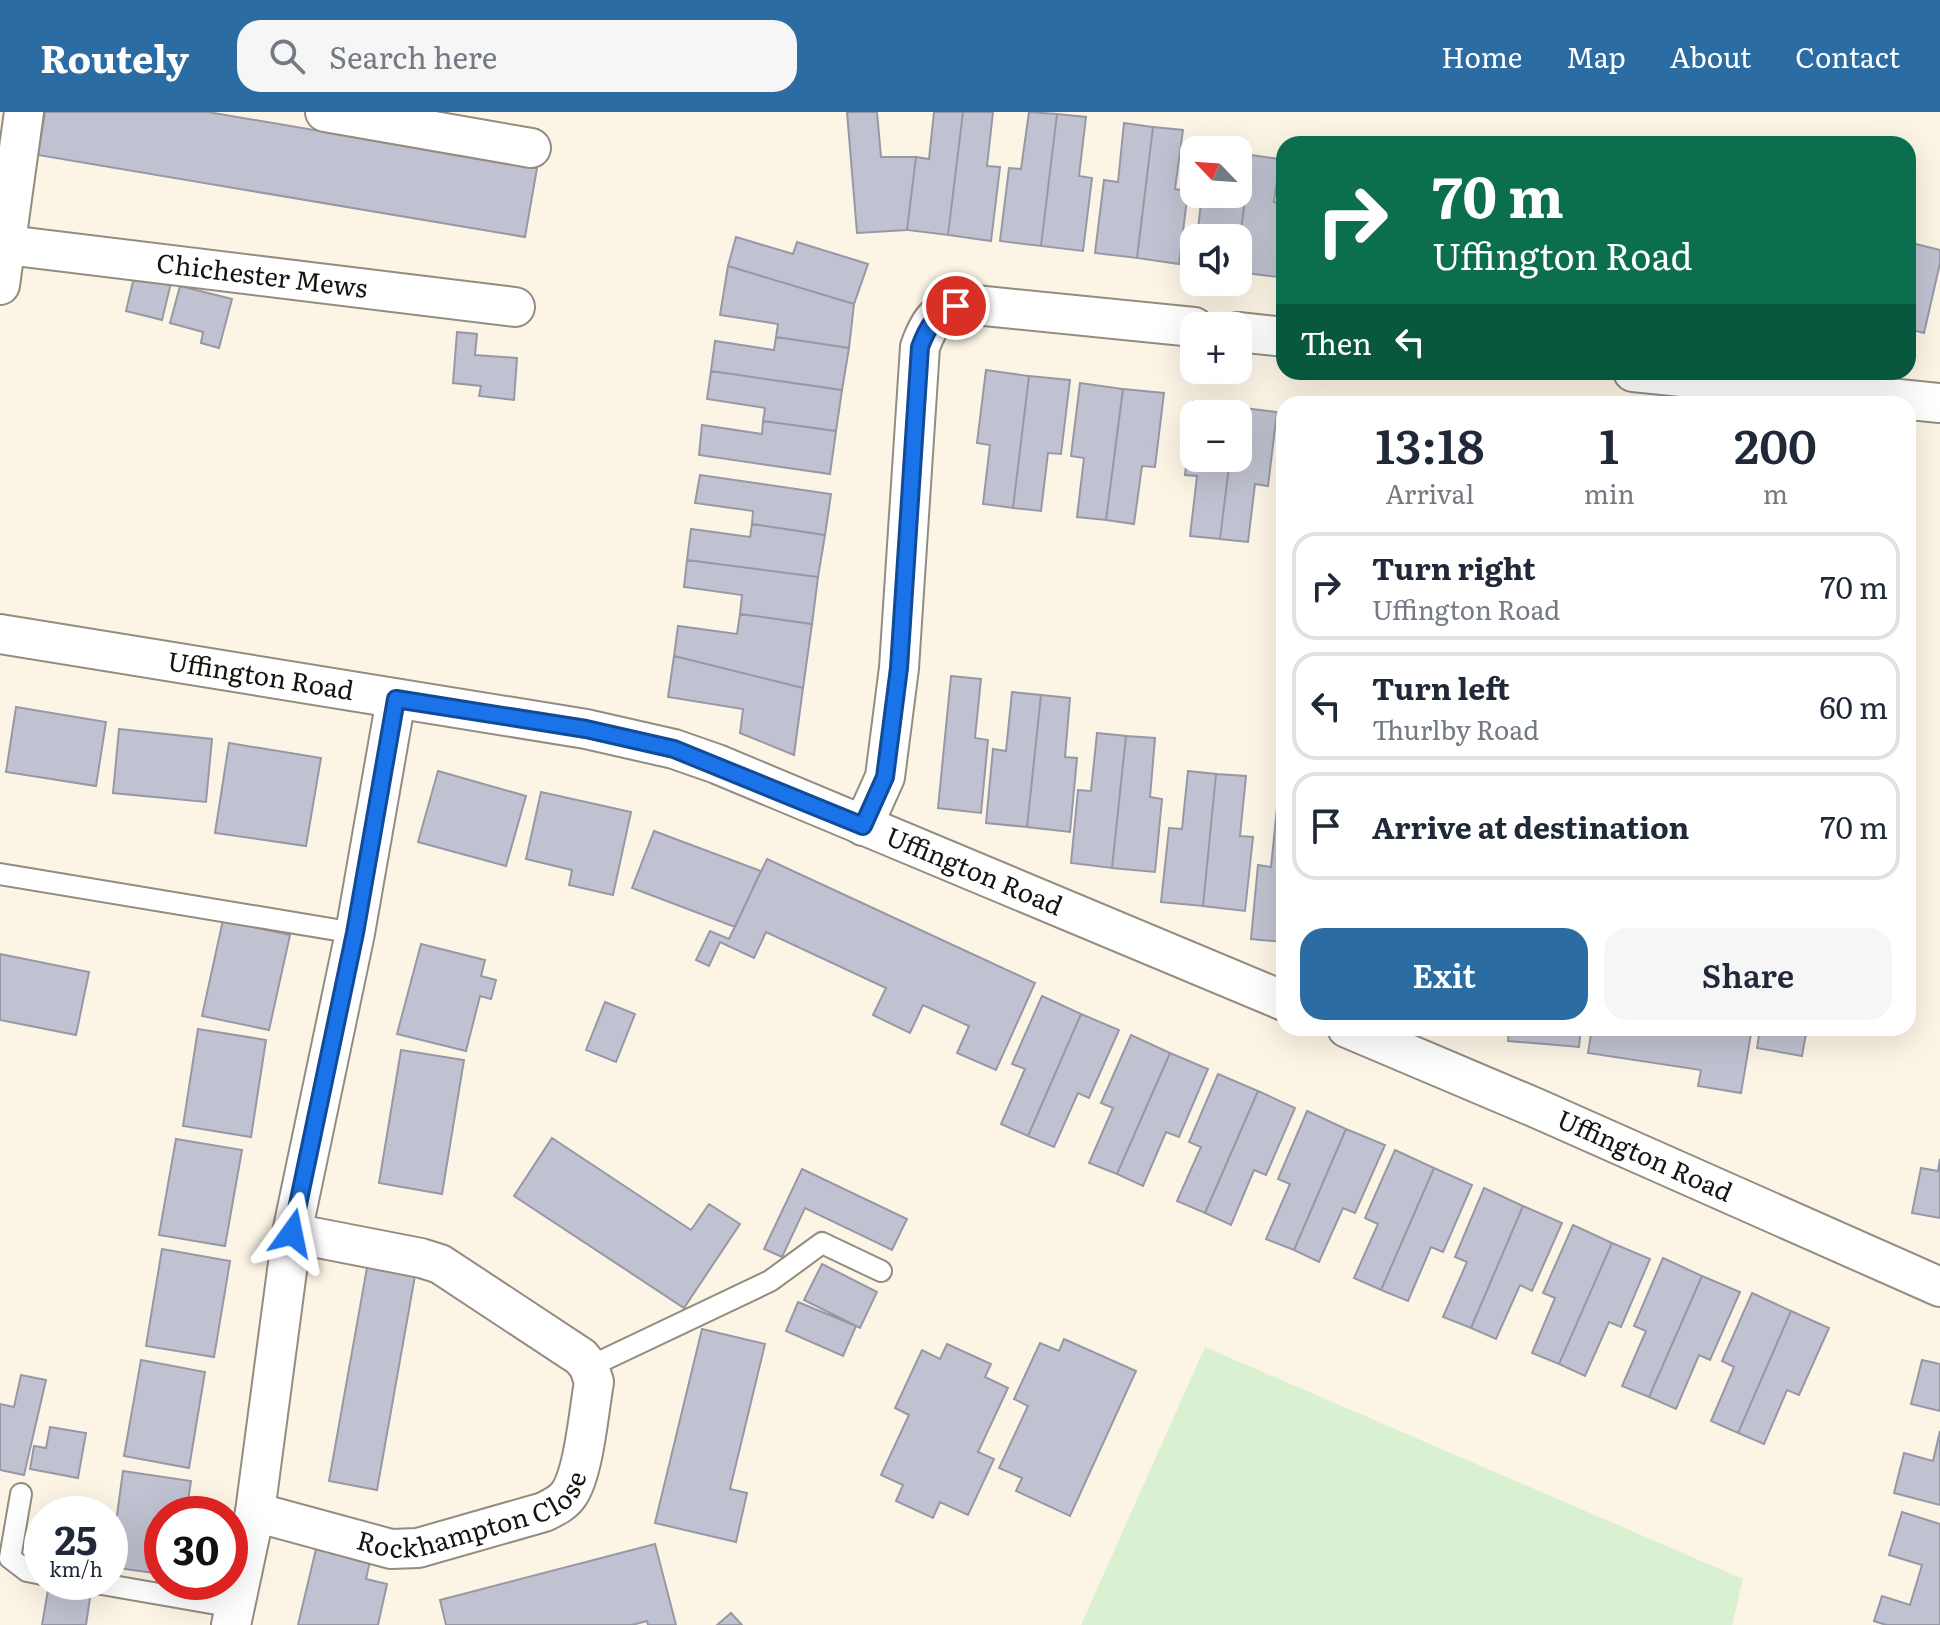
<!DOCTYPE html>
<html lang="en">
<head>
<meta charset="utf-8">
<style>
  body { margin:0; font-family:Literata,serif; background:#f6f6f7; color:#1f2937; height:100vh; display:flex; flex-direction:column; font-size:30px; white-space:nowrap }
  * { box-sizing:border-box; margin:0 }
  p { font-size:26px; color:#747a83 }
  .icon { flex:none; width:44px; height:44px; fill:none; stroke:currentColor; stroke-width:2; stroke-linecap:round; stroke-linejoin:round }
  .map { position:relative; flex:1; overflow:hidden }
  .panel { position:absolute; left:1276px; top:284px; width:640px; height:640px; display:flex; flex-direction:column; background:#fff; border-radius:24px; box-shadow:0 8px 32px #0002 }
  .panel>* { flex:none }
  .banner { position:absolute; left:1276px; top:24px; width:640px; height:244px; border-radius:24px; box-shadow:0 8px 32px #0002; background:#0b6e4f; color:#fff; overflow:hidden }
  .needle { width:52px; rotate:295deg }
  .fabs { position:absolute; left:1180px; top:24px; display:grid; gap:16px }
  .fabs a { display:grid; place-items:center; width:72px; height:72px; border-radius:16px; background:#fff; box-shadow:0 8px 32px #0002; font-size:40px }
  .speed { position:absolute; left:24px; top:1384px; display:flex; gap:16px; font-size:40px; font-weight:700; text-align:center }
  .speed>* { display:grid; place-content:center; width:104px; height:104px; border-radius:50%; background:#fff; box-shadow:0 8px 32px #0002; line-height:1 }
  .speed small { font-size:20px; font-weight:400 }
  .speed .limit { border:12px solid #d22; background:#fff; color:#111 }
  .pin { position:absolute; display:grid; place-items:center; width:68px; height:68px; color:#fff; margin:-34px; border:4px solid #fff; border-radius:50%; box-shadow:0 2px 8px #0007 }
  .me { position:absolute; width:88px; margin:-44px; rotate:12deg; stroke-linejoin:round; filter:drop-shadow(0 0 6px #0008) }
  .turn { display:flex; align-items:center; gap:28px; height:168px; padding:0 24px; font-size:36px }
  .turn .icon { width:104px; height:104px; stroke-width:2.5 }
  .turn b { display:block; font-size:56px; line-height:68px }
  .then { display:flex; align-items:center; height:76px; padding:0 24px; background:#0003; gap:16px; font-size:30px }
  .eta { display:flex; justify-content:space-evenly; align-items:center; height:136px; text-align:center }
  .eta b { font-size:48px; font-weight:600; line-height:56px }
  .primary-button { display:flex; gap:16px; margin-top:auto; padding:16px 24px }
  .primary-button a { flex:1; height:92px; border-radius:24px; background:#2b6ca2; color:#fff; font-size:32px; font-weight:600; line-height:92px; text-align:center }
  .primary-button a+a { background:#f6f6f7; color:#1f2937 }
  ul { padding:0; list-style:none }
  li { display:flex; align-items:center; gap:24px; height:108px; margin:0 16px 12px; padding:0 8px; border:4px solid #e0e1e3; border-radius:24px }
  li div { flex:1 }
  li b { display:block; font-size:30px }
  li em { font-style:normal }
  header { display:flex; align-items:center; gap:48px; box-sizing:border-box; height:112px; padding:0 40px; background:#2b6ca2; color:#fff }
  header strong { font-size:38px }
  nav { display:flex; gap:44px; margin-inline-start:auto; font-size:28px }
  .search { width:560px; height:72px; background:#f6f6f7; display:flex; align-items:center; gap:20px; box-sizing:border-box; padding:0 28px; border-radius:24px; color:#747a83; font-size:30px }
  .map>svg:first-child { display:block }
</style>
</head>
<body>
<header>
<strong>Routely</strong>
<div class="search"><svg class="icon" aria-label="search" viewBox="0 0 24 24"><circle cx="10" cy="10" r="6"/><path d="M15 15l6 6"/></svg>Search here</div>
<nav><a>Home</a><a>Map</a><a>About</a><a>Contact</a></nav>
</header>
<div class="map">
<svg width="1940" height="1513" viewBox="0 0 1940 1513">
  <rect width="100%" height="100%" fill="#fcf5e6"/>
  <path fill="#d9f0d1" d="M 1205,1235 L 1743,1467 L 1732,1513 L 1081,1513 Z"/>
  <path fill="#c0c2d1" stroke="#9798a6" stroke-width="2" d="M 45,0 L 208,0 L 537,56 L 525,125 L 38,43 Z
    M 847,0 L 877,0 L 881,45 L 916,45 L 907,118 L 857,121 Z
    M 934,0 L 963,0 L 948,123 L 907,118 L 916,45 L 929,47 Z
    M 963,0 L 993,0 L 987,54 L 1000,55 L 991,129 L 948,123 Z
    M 1029,0 L 1057,2 L 1041,134 L 1000,129 L 1009,56 L 1021,57 Z
    M 1057,2 L 1086,5 L 1079,64 L 1092,66 L 1083,139 L 1041,134 Z
    M 1124,11 L 1153,15 L 1137,146 L 1095,141 L 1104,68 L 1118,70 Z
    M 1153,15 L 1183,18 L 1175,77 L 1188,79 L 1179,152 L 1137,146 Z
    M 1238,41 L 1251,43 L 1238,140 L 1238,126 L 1197,126 L 1202,82 L 1238,82 Z
    M 1251,43 L 1280,47 L 1274,90 L 1284,91 L 1284,113 L 1278,165 L 1238,160 L 1238,140 Z
    M 736,125 L 793,142 L 797,130 L 868,152 L 854,192 L 728,154 Z
    M 1908,130 L 1940,138 L 1940,151 L 1924,221 L 1908,217 Z
    M 728,154 L 854,192 L 849,236 L 776,225 L 778,212 L 720,203 Z
    M 135,161 L 171,171 L 162,208 L 126,199 Z
    M 180,174 L 232,187 L 219,236 L 201,231 L 203,220 L 170,211 Z
    M 457,220 L 477,222 L 475,243 L 517,246 L 514,288 L 479,284 L 481,274 L 453,271 Z
    M 776,225 L 849,236 L 842,278 L 711,259 L 715,229 L 774,238 Z
    M 986,258 L 1029,264 L 1013,396 L 983,392 L 990,333 L 977,331 Z
    M 711,259 L 842,278 L 836,319 L 763,309 L 765,296 L 707,287 Z
    M 1029,264 L 1070,268 L 1061,342 L 1048,341 L 1041,399 L 1013,396 Z
    M 1080,271 L 1123,277 L 1106,408 L 1077,405 L 1084,346 L 1071,344 Z
    M 1123,277 L 1164,281 L 1155,355 L 1142,354 L 1134,412 L 1106,408 Z
    M 1193,289 L 1236,295 L 1235,302 L 1194,302 L 1194,346 L 1230,346 L 1220,427 L 1190,424 L 1197,364 L 1185,363 Z
    M 1236,295 L 1277,300 L 1268,374 L 1255,372 L 1248,430 L 1220,427 L 1230,346 L 1238,346 Z
    M 763,309 L 836,319 L 830,362 L 699,343 L 702,313 L 762,322 Z
    M 700,363 L 831,382 L 825,423 L 752,412 L 753,399 L 695,391 Z
    M 752,412 L 825,423 L 818,465 L 687,448 L 691,417 L 750,425 Z
    M 687,448 L 818,465 L 812,512 L 740,502 L 742,483 L 684,475 Z
    M 740,502 L 812,512 L 803,576 L 674,544 L 678,514 L 737,522 Z
    M 674,544 L 803,576 L 794,643 L 740,621 L 743,597 L 668,585 Z
    M 951,564 L 981,567 L 975,626 L 988,628 L 981,701 L 938,696 Z
    M 1012,580 L 1041,583 L 1027,715 L 986,711 L 993,637 L 1006,639 Z
    M 1041,583 L 1070,586 L 1065,645 L 1077,646 L 1070,720 L 1027,715 Z
    M 16,595 L 106,610 L 96,674 L 6,660 Z
    M 119,617 L 212,627 L 206,690 L 113,681 Z
    M 1097,621 L 1126,624 L 1112,756 L 1071,751 L 1078,678 L 1091,679 Z
    M 1126,624 L 1155,626 L 1150,685 L 1162,687 L 1155,760 L 1112,756 Z
    M 229,631 L 321,646 L 306,734 L 215,721 Z
    M 438,659 L 526,684 L 506,754 L 418,730 Z
    M 1188,659 L 1216,662 L 1203,794 L 1161,790 L 1169,716 L 1182,717 Z
    M 1216,662 L 1246,664 L 1240,724 L 1253,725 L 1245,799 L 1203,794 Z
    M 541,680 L 631,700 L 613,783 L 569,773 L 572,758 L 526,747 Z
    M 1277,696 L 1284,697 L 1284,830 L 1251,827 L 1258,753 L 1271,755 Z
    M 654,719 L 761,759 L 735,815 L 632,776 Z
    M 767,747 L 1035,871 L 996,958 L 957,941 L 969,914 L 923,893 L 910,921 L 873,903 L 886,876 L 766,820 L 754,846 L 720,830 L 709,854 L 696,848 L 710,819 L 729,827 Z
    M 223,808 L 290,823 L 269,918 L 202,904 Z
    M 421,832 L 485,848 L 481,864 L 496,868 L 491,887 L 480,884 L 466,939 L 397,922 Z
    M 0,842 L 89,860 L 76,923 L 0,908 Z
    M 1042,884 L 1081,902 L 1028,1024 L 1001,1012 L 1025,957 L 1012,952 Z
    M 605,890 L 635,902 L 616,950 L 586,938 Z
    M 1081,902 L 1119,918 L 1089,986 L 1078,981 L 1054,1035 L 1028,1024 Z
    M 1509,916 L 1581,916 L 1579,935 L 1508,929 Z
    M 1592,916 L 1752,916 L 1741,981 L 1698,974 L 1701,958 L 1588,941 Z
    M 1760,916 L 1807,916 L 1802,944 L 1757,936 Z
    M 198,917 L 266,928 L 251,1025 L 183,1014 Z
    M 1131,923 L 1170,941 L 1117,1062 L 1089,1051 L 1113,996 L 1101,991 Z
    M 401,938 L 464,948 L 442,1082 L 379,1071 Z
    M 1170,941 L 1208,957 L 1179,1025 L 1166,1020 L 1143,1074 L 1117,1062 Z
    M 1218,962 L 1258,979 L 1205,1101 L 1177,1089 L 1201,1035 L 1189,1030 Z
    M 1258,979 L 1295,996 L 1266,1063 L 1254,1058 L 1231,1113 L 1205,1101 Z
    M 1307,999 L 1346,1017 L 1294,1138 L 1266,1127 L 1290,1072 L 1278,1067 Z
    M 1346,1017 L 1385,1033 L 1355,1101 L 1343,1096 L 1319,1150 L 1294,1138 Z
    M 552,1026 L 691,1118 L 709,1092 L 740,1112 L 684,1196 L 514,1084 Z
    M 176,1027 L 242,1038 L 225,1134 L 159,1123 Z
    M 1395,1038 L 1434,1056 L 1381,1178 L 1354,1166 L 1378,1112 L 1365,1106 Z
    M 1940,1047 L 1940,1106 L 1912,1101 L 1921,1056 L 1938,1059 Z
    M 1434,1056 L 1472,1073 L 1443,1140 L 1431,1135 L 1408,1189 L 1381,1178 Z
    M 802,1057 L 907,1107 L 892,1138 L 805,1096 L 782,1145 L 764,1137 Z
    M 1484,1076 L 1523,1094 L 1471,1216 L 1443,1205 L 1467,1150 L 1455,1145 Z
    M 1523,1094 L 1562,1111 L 1532,1179 L 1520,1173 L 1496,1227 L 1471,1216 Z
    M 1573,1113 L 1612,1131 L 1559,1252 L 1532,1241 L 1555,1186 L 1543,1181 Z
    M 1612,1131 L 1650,1147 L 1621,1215 L 1609,1210 L 1585,1264 L 1559,1252 Z
    M 162,1137 L 230,1149 L 214,1245 L 146,1234 Z
    M 1663,1146 L 1702,1164 L 1649,1285 L 1622,1274 L 1646,1219 L 1634,1214 Z
    M 368,1150 L 416,1158 L 377,1378 L 329,1369 Z
    M 822,1152 L 877,1180 L 860,1216 L 804,1188 Z
    M 1702,1164 L 1740,1180 L 1710,1248 L 1699,1243 L 1676,1297 L 1649,1285 Z
    M 1752,1181 L 1791,1199 L 1738,1321 L 1711,1309 L 1734,1255 L 1722,1249 Z
    M 798,1190 L 856,1214 L 843,1244 L 786,1219 Z
    M 1791,1199 L 1829,1216 L 1799,1283 L 1787,1278 L 1764,1332 L 1738,1321 Z
    M 702,1217 L 765,1232 L 730,1377 L 747,1381 L 736,1430 L 655,1411 Z
    M 1064,1227 L 1136,1259 L 1070,1404 L 1016,1379 L 1022,1366 L 999,1356 L 1028,1294 L 1014,1287 L 1040,1231 L 1059,1239 Z
    M 947,1232 L 991,1252 L 985,1265 L 1008,1276 L 978,1340 L 994,1347 L 968,1403 L 940,1390 L 933,1406 L 896,1389 L 903,1373 L 881,1363 L 909,1303 L 895,1296 L 922,1238 L 940,1247 Z
    M 141,1248 L 205,1260 L 189,1356 L 124,1344 Z
    M 1922,1248 L 1940,1252 L 1940,1299 L 1911,1292 Z
    M 21,1263 L 46,1268 L 24,1363 L 0,1358 L 0,1292 L 14,1295 Z
    M 50,1315 L 86,1321 L 78,1366 L 30,1357 L 34,1334 L 46,1336 Z
    M 1940,1319 L 1940,1393 L 1894,1381 L 1904,1341 L 1933,1349 Z
    M 123,1359 L 191,1369 L 186,1402 L 162,1402 L 162,1462 L 110,1455 Z
    M 1902,1400 L 1940,1412 L 1940,1513 L 1886,1513 L 1874,1509 L 1882,1484 L 1910,1493 L 1922,1453 L 1889,1443 Z
    M 655,1432 L 676,1513 L 648,1513 L 647,1509 L 632,1513 L 446,1513 L 440,1488 Z
    M 316,1437 L 370,1449 L 366,1467 L 387,1472 L 378,1513 L 298,1513 Z
    M 49,1472 L 91,1479 L 86,1513 L 42,1513 Z
    M 731,1501 L 742,1513 L 717,1513 Z"/>
  <g fill="none" stroke-linecap="round" stroke-linejoin="round">
    <g stroke="#938c7f" stroke-width="24">
      <path id="lane" d="M 0,762 L 355,821
        M 589,1255 L 770,1169 L 822,1131 L 881,1159
        M 21,1382 L 10,1446 L 27,1459 L 42,1462
        M 90,1470 L 234,1495"/>
    </g>
    <g stroke="#938c7f" stroke-width="42">
      <g id="street">
        <path d="M 325,0 L 531,36"/>
        <path id="s1" d="M 0,132 L 515,195"/>
        <path d="M 0,173 L 24,0"/>
        <path d="M 1238,220 L 1284,225"/>
        <path d="M 1633,260 L 1940,291"/>
        <path id="s2" d="M 0,522 L 586,617 L 674,637 L 717,652 L 1284,889"/>
        <path d="M 863,714 L 885,665 L 899,556 L 920,235 C 931,204 941,194 975,193 L 1194,215"/>
        <path id="s3" d="M 1347,916 L 1536,996 L 1940,1175"/>
        <path id="s4" d="M 255,1400 L 391,1437 L 418,1436 L 544,1400 C 554,1395 563,1391 569,1382 C 584,1360 589,1298 594,1270 L 589,1255 L 581,1245 L 440,1152 L 421,1146 L 292,1121"/>
        <path d="M 231,1513 L 255,1400 L 292,1121 L 355,821 L 396,587"/>
      </g>
    </g>
    <use href="#lane" stroke="#fff" stroke-width="20"/>
    <use href="#street" stroke="#fff" stroke-width="38"/>
  </g>
  <g fill="none" stroke-linecap="round" stroke-linejoin="round">
    <g stroke="#114b97" stroke-width="20">
      <path id="route" d="M 292,1121 L 355,821 L 396,587 L 586,617 L 674,637 L 863,714 L 885,665 L 899,556 L 920,235 C 928,214 935,202 956,194"/>
    </g>
    <use href="#route" stroke="#1a73e8" stroke-width="14"/>
  </g>
  <g text-anchor="middle" stroke-width="7" stroke-linejoin="round" paint-order="stroke">
    <g font-size="26" fill="#16140f" stroke="#fff">
      <text dy="9" stroke="none"><textPath href="#s1" startOffset="264">Chichester Mews</textPath></text>
      <text dy="9" stroke="none"><textPath href="#s2" startOffset="264">Uffington Road</textPath></text>
      <text dy="9" stroke="none"><textPath href="#s2" startOffset="1008">Uffington Road</textPath></text>
      <text dy="9" stroke="none"><textPath href="#s3" startOffset="324">Uffington Road</textPath></text>
      <text dy="9" stroke="none"><textPath href="#s4" startOffset="230">Rockhampton Close</textPath></text>
    </g>
  </g>
</svg>
<div class="fabs">
<a><svg class="needle" viewBox="-14 -14 28 28"><path d="M0-13l5 13h-10z" fill="#e53935"/><path d="M0 13l5-13h-10z" fill="#747a83"/></svg></a>
<a><svg class="icon" aria-label="sound" viewBox="0 0 24 24"><path d="M4 9h4l5-4v14l-5-4H4zM17 9q2 3 0 6"/></svg></a>
<a>+</a>
<a>−</a>
</div>
<div class="speed"><div>25<small>km/h</small></div><div class="limit">30</div></div>
<div class="pin" style="left:956px;top:194px;background:#d93025"><svg class="icon" aria-label="arrive" viewBox="0 0 24 24"><path d="M6 21V4h12l-3 4 3 4H6"/></svg></div>
<svg class="me" style="left:292px;top:1121px" viewBox="-20 -20 40 40"><path d="M0-17L14 15 0 8-14 15z" fill="#1a73e8" stroke="#fff" stroke-width="4"/></svg>
<div class="banner">
<div class="turn"><svg class="icon" aria-label="right" viewBox="0 0 24 24"><path d="M7 20v-9h11M14 6l5 5-5 5"/></svg><div><b>70 m</b>Uffington Road</div></div>
<div class="then">Then<svg class="icon" aria-label="left" viewBox="0 0 24 24"><path d="M17 20v-9H6M10 6l-5 5 5 5"/></svg></div>
</div>
<section class="panel">
<div class="eta">
<div><b>13:18</b><p>Arrival</p></div>
<div><b>1</b><p>min</p></div>
<div><b>200</b><p>m</p></div>
</div>
<ul>
<li><svg class="icon" aria-label="right" viewBox="0 0 24 24"><path d="M7 20v-9h11M14 6l5 5-5 5"/></svg><div><b>Turn right</b><p>Uffington Road</p></div><em>70 m</em></li>
<li><svg class="icon" aria-label="left" viewBox="0 0 24 24"><path d="M17 20v-9H6M10 6l-5 5 5 5"/></svg><div><b>Turn left</b><p>Thurlby Road</p></div><em>60 m</em></li>
<li><svg class="icon" aria-label="arrive" viewBox="0 0 24 24"><path d="M6 21V4h12l-3 4 3 4H6"/></svg><div><b>Arrive at destination</b></div><em>70 m</em></li>
</ul>
<div class="primary-button"><a>Exit</a><a>Share</a></div>
</section>
</div>
</body>
</html>
